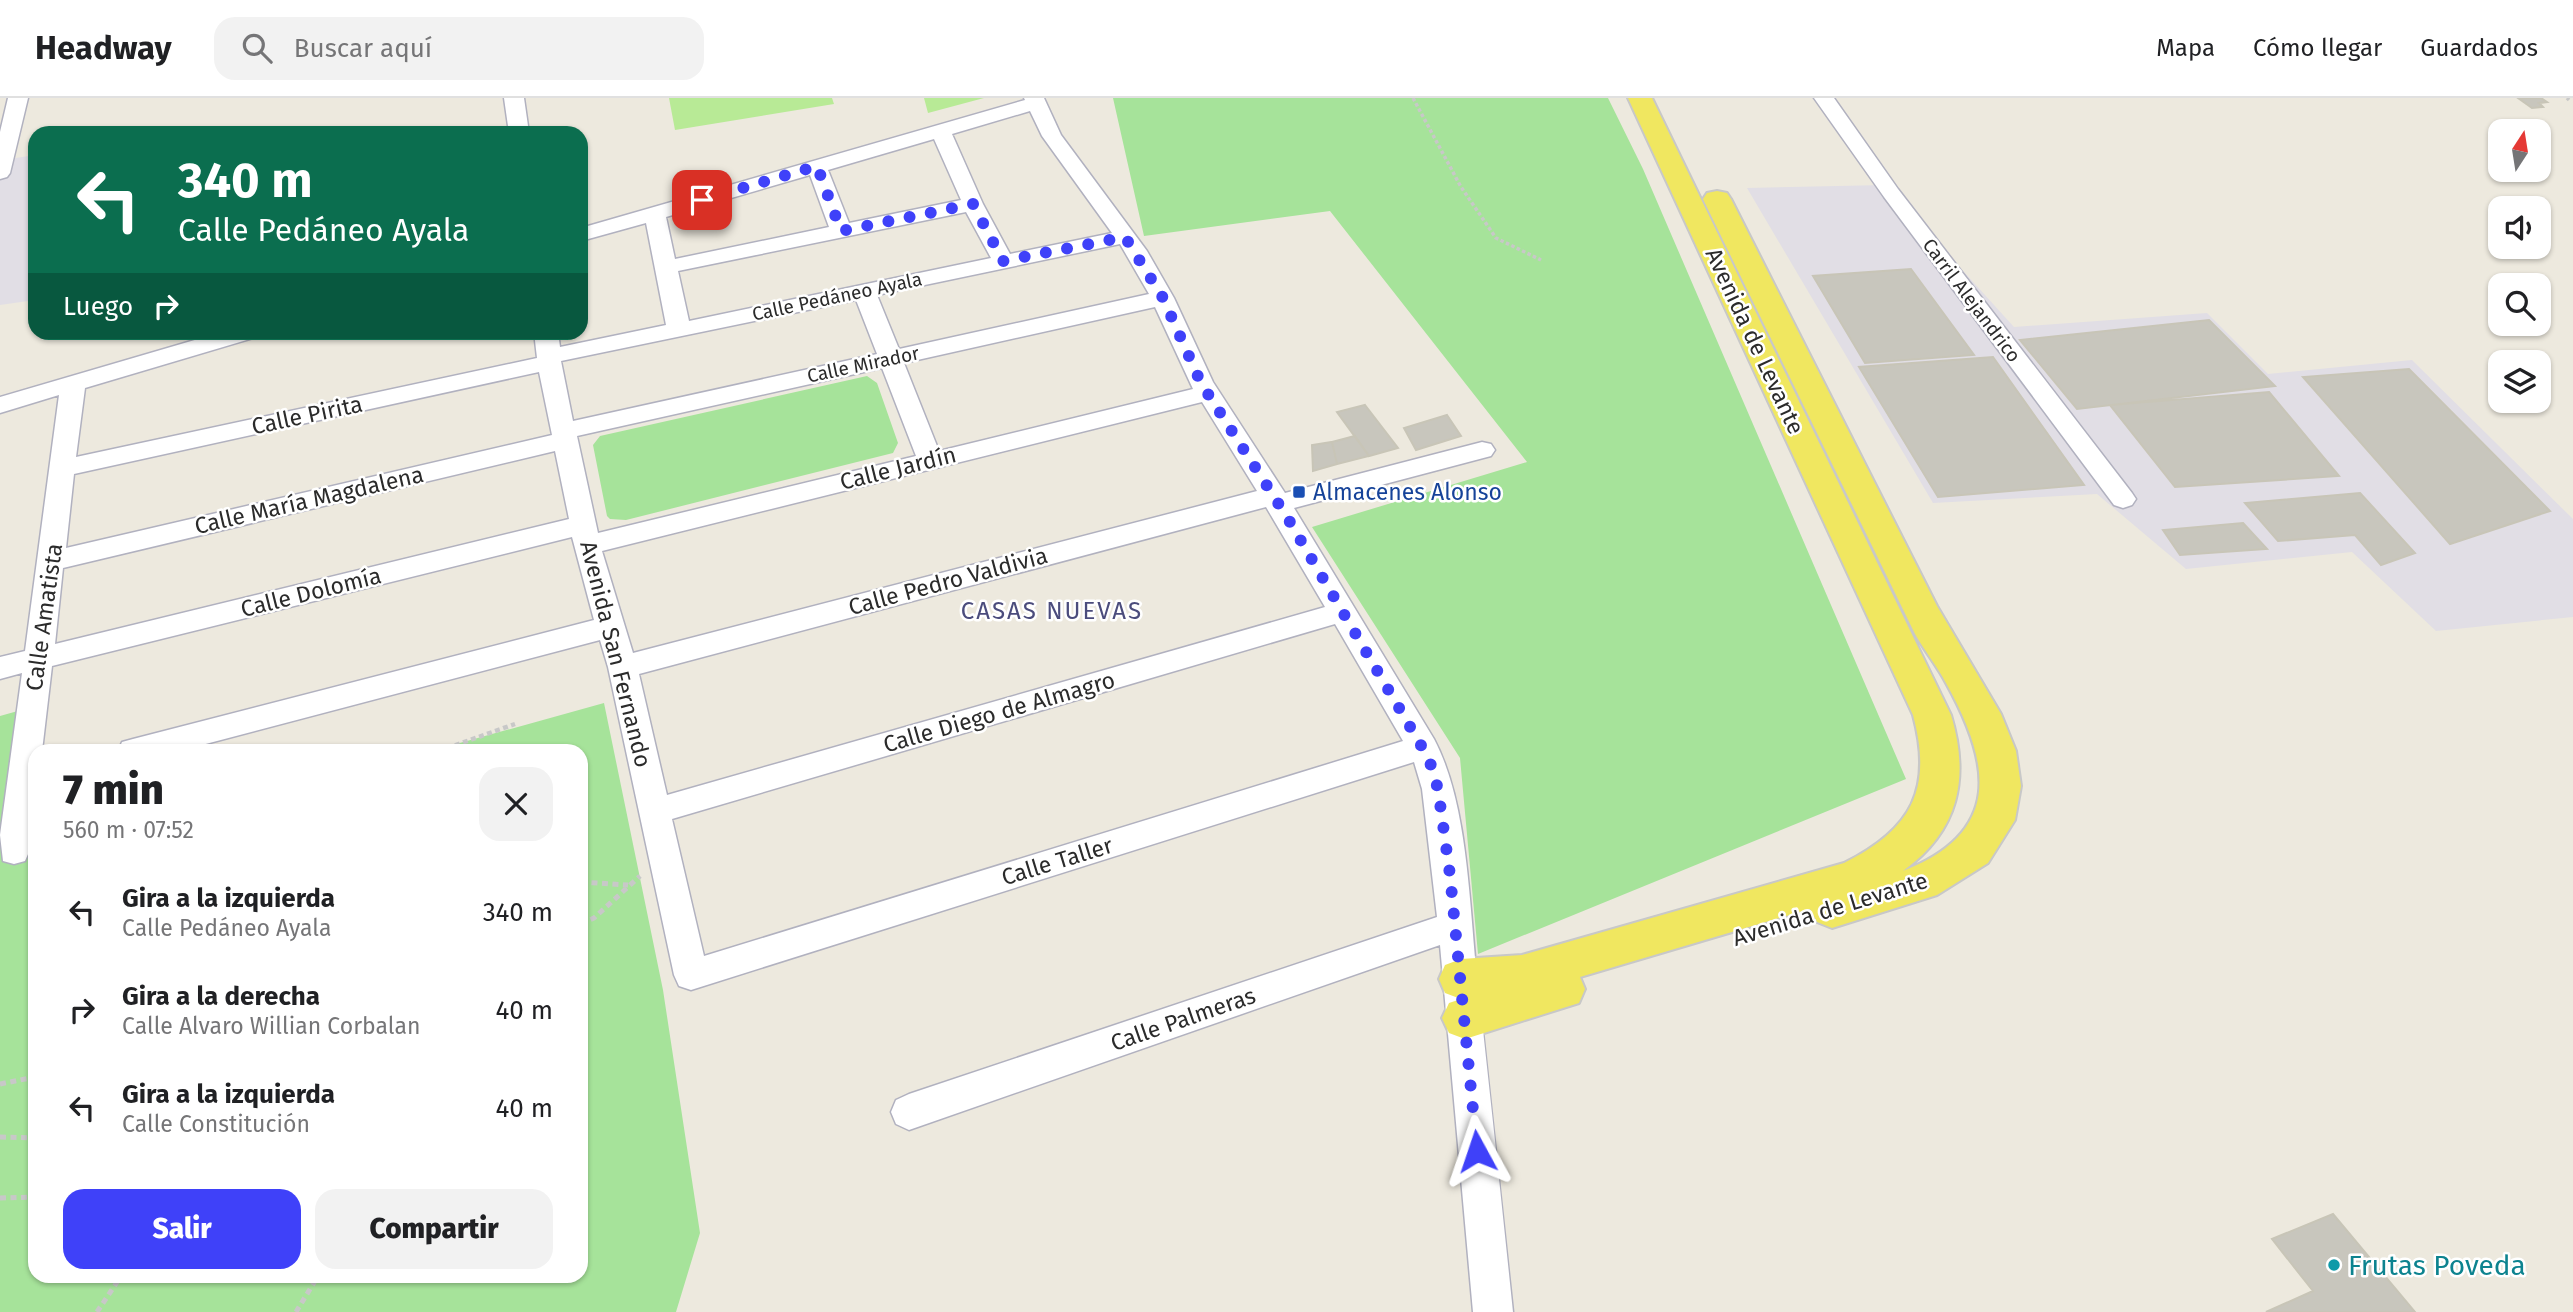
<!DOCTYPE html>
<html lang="es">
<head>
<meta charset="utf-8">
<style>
  body { margin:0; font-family:"Fira Sans",sans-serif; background:#f2f2f2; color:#202124; height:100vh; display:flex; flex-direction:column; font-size:26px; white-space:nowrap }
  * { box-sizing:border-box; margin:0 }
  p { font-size:23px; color:#757577 }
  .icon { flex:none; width:38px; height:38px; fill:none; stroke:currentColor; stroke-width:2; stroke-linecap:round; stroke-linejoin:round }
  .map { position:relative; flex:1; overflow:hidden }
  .panel { position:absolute; left:28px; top:646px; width:560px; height:539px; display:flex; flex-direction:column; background:#fff; border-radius:21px; box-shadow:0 2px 5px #0004 }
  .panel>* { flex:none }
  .guide { position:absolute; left:28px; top:28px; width:560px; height:214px; border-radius:21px; box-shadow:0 2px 5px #0004; background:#0b6e4f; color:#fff; overflow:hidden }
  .needle { width:46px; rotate:12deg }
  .fabs { position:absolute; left:2488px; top:21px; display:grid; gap:14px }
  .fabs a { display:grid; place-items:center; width:63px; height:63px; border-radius:14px; background:#fff; box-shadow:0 2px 5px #0004; font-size:35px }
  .pin { position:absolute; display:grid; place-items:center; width:60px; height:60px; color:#fff; margin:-30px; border-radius:14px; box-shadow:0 4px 10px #0006 }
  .me { position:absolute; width:77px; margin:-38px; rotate:355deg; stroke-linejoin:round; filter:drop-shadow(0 0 5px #0008) }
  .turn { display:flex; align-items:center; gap:24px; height:147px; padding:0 35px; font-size:32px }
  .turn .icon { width:91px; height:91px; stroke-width:2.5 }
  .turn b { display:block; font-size:49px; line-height:60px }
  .then { display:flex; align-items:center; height:66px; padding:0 35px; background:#0003; gap:14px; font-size:26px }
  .round { display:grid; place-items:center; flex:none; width:74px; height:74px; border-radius:21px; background:#f2f2f2 }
  .head { display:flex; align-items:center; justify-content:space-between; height:119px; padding:0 35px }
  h1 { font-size:42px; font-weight:800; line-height:52px }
  .button { display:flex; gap:14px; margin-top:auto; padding:14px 35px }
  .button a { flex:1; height:80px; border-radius:21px; background:#3f41f9; color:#fff; font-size:28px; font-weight:800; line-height:80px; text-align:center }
  .button a+a { background:#f2f2f2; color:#202124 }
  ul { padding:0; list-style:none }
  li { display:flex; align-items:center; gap:21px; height:98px; padding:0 35px }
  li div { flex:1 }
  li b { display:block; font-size:26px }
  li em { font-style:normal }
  header { display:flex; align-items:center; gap:42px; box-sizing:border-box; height:98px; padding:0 35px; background:#fff; border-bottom:2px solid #e0e0e0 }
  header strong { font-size:33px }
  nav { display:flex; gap:38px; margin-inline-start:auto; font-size:24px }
  .search { width:490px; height:63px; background:#f2f2f2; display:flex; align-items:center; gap:18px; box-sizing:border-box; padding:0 24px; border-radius:21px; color:#757577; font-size:26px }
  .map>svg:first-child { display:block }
</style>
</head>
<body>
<header>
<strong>Headway</strong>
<div class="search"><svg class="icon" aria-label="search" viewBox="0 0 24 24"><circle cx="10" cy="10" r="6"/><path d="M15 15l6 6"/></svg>Buscar aquí</div>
<nav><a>Mapa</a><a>Cómo llegar</a><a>Guardados</a></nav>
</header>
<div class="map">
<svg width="2573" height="1214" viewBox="0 0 2573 1214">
  <rect width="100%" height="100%" fill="#ede9de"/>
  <path fill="#e1dee5" d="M 35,57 L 35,202 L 0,207 L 0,72 L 3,62 Z
    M 1885,87 L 2014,229 L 2207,215 L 2268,276 L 2412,262 L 2573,421 L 2573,519 L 2436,533 L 2352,454 L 2186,471 L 2097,396 L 1933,405 L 1747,90 Z"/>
  <path fill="#a6e39a" d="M 1113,0 L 1608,0 L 1643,71 L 1906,681 L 1478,856 L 1460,660 L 1312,429 L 1527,364 L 1330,113 L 1144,138 Z
    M 867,278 L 877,285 L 898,345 L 893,355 L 626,422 L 610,421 L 607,418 L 593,347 L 600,338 Z
    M 604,605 L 663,892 L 700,1135 L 676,1214 L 0,1214 L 0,618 L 32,609 L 15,753 L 35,748 L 35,1178 L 581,1178 L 581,653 L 431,653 Z"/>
  <path fill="#b8ea96" d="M 669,0 L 832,0 L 834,6 L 675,32 Z
    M 924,0 L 984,0 L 928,15 Z"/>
  <path fill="#c8c6bd" stroke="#c8c5b7" stroke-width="2" d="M 2518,0 L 2541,0 L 2547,4 L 2539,5 L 2543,9 L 2532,10 Z
    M 1911,171 L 1974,257 L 1865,265 L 1813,178 Z
    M 2209,222 L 2275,288 L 2077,311 L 2020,242 Z
    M 1993,259 L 2084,387 L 1938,399 L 1859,269 Z
    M 2409,271 L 2550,413 L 2450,446 L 2303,279 Z
    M 2269,294 L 2339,378 L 2175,389 L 2110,307 Z
    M 1365,307 L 1398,350 L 1369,358 L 1337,314 Z
    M 1447,317 L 1461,338 L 1416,352 L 1404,330 Z
    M 1355,338 L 1369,358 L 1337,366 L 1332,344 Z
    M 1332,344 L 1337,366 L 1313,373 L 1312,347 Z
    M 2360,395 L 2415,455 L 2381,467 L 2355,437 L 2278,443 L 2245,405 Z
    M 2243,425 L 2267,451 L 2180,457 L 2163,432 Z
    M 2333,1116 L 2415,1214 L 2266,1214 L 2313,1193 L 2272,1141 Z"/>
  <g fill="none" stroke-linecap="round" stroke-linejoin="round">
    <g stroke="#b1b1bf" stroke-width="3">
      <path id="street" d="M 8,0 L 28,0 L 10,75 L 7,79 L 0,81 L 0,34 Z
        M 504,0 L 524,0 L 529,35 L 509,35 Z
        M 1024,0 L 1044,0 L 1061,37 L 1147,153 L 1174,200 L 1213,284 L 1285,395 L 1482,344 L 1491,346 L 1495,352 L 1491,358 L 1294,410 L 1434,641 C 1467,703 1469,799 1476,869 C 1489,984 1501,1099 1513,1214 L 1473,1214 L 1440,847 L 909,1032 L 896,1026 L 891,1014 L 896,1002 L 909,996 L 1437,819 L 1422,691 L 1414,664 L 691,892 L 679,888 L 674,877 L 608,569 L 600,542 L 179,653 L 118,653 L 122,644 L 133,641 L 594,522 L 572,439 L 52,568 L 42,653 L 35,653 C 35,687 41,731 25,763 L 14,766 L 3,763 L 0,737 L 22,575 L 0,581 L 0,559 L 25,553 L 59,297 L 0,315 L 0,299 L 222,234 L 260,234 L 257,239 L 85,290 L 76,359 L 537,260 L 534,234 L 558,234 L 560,249 L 666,227 L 646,125 L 581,143 L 581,130 L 1025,2 ZM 1030,13 L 1042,38 L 1112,135 L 1010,156 L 983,106 L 952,36 ZM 934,41 L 961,102 L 849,125 L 828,72 ZM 810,77 L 829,129 L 675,161 L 666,119 ZM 966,114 L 991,160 L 689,223 L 678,173 ZM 1120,146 L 1149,196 L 899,251 L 877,197 ZM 856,202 L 877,256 L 573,323 L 561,263 ZM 1155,209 L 1193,291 L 939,353 L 904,265 ZM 882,270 L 916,358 L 598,435 L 577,338 ZM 539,274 L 552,337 L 66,450 L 74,376 ZM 1202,304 L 1257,393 L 633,555 L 602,453 ZM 555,353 L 569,421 L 55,546 L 63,470 ZM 1266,409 L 1325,509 L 667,697 L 639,576 ZM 1335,526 L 1403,643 L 704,858 L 672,721 Z
        M 1814,0 L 1834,0 L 1898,91 L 2132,395 L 2136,401 L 2132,407 L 2123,410 L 2114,407 L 1884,99 Z"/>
    </g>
    <g stroke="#c8c8c8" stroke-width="4">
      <path id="primary" d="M 1628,0 L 1652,0 L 1951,617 C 1970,680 1959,733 1903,773 C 2003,734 1991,666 1946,585 C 1937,568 1924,552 1915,536 L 1703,101 L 1707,95 L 1717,93 L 1727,95 L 1731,101 L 1937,508 L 2001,616 L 2016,653 L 2021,688 L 2015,722 L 1988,765 L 1937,797 L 1832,830 L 1817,824 L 1810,811 L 1580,879 L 1585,891 L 1579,905 L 1465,941 L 1449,935 L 1442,920 L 1449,905 L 1461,901 L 1445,895 L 1439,881 L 1445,867 L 1461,861 L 1522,857 L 1844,765 C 1912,731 1933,691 1913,617 Z"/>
    </g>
    <path stroke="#c8c8c8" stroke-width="3.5" stroke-dasharray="3.5 2.5" stroke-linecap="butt" d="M 1413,0 L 1461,89 L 1496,140 L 1541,162
      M 2567,0 L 2569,2"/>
    <path stroke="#c8c8c8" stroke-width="4.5" stroke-dasharray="5 3.5" stroke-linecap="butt" d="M 439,653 L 515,626"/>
    <path stroke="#c8c8c8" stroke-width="5" stroke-dasharray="6 4.5" stroke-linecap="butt" d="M 581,784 L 628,787
      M 581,826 L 594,820 L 640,778
      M 0,986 L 35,979
      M 0,1039 L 35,1040
      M 0,1100 L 35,1099
      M 97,1214 L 121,1178
      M 296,1214 L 318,1178"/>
    <use href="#street" fill="#fff" fill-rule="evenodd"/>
    <use href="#primary" fill="#f0e760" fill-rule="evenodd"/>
  </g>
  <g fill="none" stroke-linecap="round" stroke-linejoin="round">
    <path stroke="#3f41f9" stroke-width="12" stroke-dasharray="0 21.6" d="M 702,102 L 817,68 L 841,133 L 973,106 L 1003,163 L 1125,139 L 1163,200 L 1201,285 L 1287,419 L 1429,661 L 1438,691 L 1450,777 L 1477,1053"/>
  </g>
  <rect fill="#1a4fb4" stroke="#fff" stroke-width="2.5" x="1292" y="387" width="14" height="14" rx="3.5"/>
  <circle fill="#0f9aa8" stroke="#fff" stroke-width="2.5" cx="2334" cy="1167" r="7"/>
  <g text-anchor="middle" stroke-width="5" stroke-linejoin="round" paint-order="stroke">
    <g font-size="19" fill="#2b2b2b" stroke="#fff">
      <text transform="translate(837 198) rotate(-12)" y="7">Calle Pedáneo Ayala</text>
      <text transform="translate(1972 202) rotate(53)" y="7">Carril Alejandrico</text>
      <text transform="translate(863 266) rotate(-12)" y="7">Calle Mirador</text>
    </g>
    <g font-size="23" fill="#2b2b2b" stroke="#fff">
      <text transform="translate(1755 243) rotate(65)" y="8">Avenida de Levante</text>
      <text transform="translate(307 317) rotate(-12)" y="8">Calle Pirita</text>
      <text transform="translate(898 370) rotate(-14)" y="8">Calle Jardín</text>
      <text transform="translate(309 402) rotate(-13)" y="8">Calle María Magdalena</text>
      <text transform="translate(948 483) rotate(-15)" y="8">Calle Pedro Valdivia</text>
      <text transform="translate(311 494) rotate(-14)" y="8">Calle Dolomía</text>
      <text transform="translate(44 519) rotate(-82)" y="8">Calle Amatista</text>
      <text transform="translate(616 556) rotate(76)" y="8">Avenida San Fernando</text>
      <text transform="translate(999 614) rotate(-16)" y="8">Calle Diego de Almagro</text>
      <text transform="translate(1057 763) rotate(-17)" y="8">Calle Taller</text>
      <text transform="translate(1830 811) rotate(-17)" y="8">Avenida de Levante</text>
      <text transform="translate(1183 921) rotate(-19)" y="8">Calle Palmeras</text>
    </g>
    <g font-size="23" fill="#164399" stroke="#fff" text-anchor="start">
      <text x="1313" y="402">Almacenes Alonso</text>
    </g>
    <g font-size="24" letter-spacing="2" fill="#4b4c7c" stroke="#fff">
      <text x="1052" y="521">CASAS NUEVAS</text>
    </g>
    <g font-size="28" fill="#0d838f" stroke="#fff" text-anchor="start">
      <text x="2348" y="1177">Frutas Poveda</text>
    </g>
  </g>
</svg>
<div class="fabs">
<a><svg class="needle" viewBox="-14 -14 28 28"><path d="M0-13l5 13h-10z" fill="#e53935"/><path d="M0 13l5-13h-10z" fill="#757577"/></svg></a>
<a><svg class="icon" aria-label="sound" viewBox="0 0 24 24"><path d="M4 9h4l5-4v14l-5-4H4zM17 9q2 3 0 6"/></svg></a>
<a><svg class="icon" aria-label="search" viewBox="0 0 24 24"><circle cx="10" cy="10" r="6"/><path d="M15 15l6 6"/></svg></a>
<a><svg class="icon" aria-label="layers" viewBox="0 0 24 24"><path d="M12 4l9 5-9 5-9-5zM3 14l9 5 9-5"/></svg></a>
</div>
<div class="pin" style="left:702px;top:102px;background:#d93025"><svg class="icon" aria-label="arrive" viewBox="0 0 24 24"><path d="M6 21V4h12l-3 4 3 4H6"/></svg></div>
<svg class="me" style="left:1477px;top:1053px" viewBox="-20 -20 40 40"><path d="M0-17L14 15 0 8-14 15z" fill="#3f41f9" stroke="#fff" stroke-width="4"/></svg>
<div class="guide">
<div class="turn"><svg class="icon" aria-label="left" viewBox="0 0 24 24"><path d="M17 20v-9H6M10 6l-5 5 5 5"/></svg><div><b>340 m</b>Calle Pedáneo Ayala</div></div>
<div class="then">Luego<svg class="icon" aria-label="right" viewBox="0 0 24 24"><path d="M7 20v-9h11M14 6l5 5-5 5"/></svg></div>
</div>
<section class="panel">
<div class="head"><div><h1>7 min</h1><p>560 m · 07:52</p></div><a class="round"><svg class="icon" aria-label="close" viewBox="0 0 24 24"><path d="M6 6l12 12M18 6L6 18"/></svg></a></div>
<ul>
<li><svg class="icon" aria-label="left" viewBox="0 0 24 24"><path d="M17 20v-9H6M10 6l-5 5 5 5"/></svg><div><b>Gira a la izquierda</b><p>Calle Pedáneo Ayala</p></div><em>340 m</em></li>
<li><svg class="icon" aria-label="right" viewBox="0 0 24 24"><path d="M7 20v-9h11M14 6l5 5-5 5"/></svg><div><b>Gira a la derecha</b><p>Calle Alvaro Willian Corbalan</p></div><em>40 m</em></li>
<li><svg class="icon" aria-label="left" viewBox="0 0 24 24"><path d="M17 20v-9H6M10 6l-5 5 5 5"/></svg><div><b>Gira a la izquierda</b><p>Calle Constitución</p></div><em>40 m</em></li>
</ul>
<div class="button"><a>Salir</a><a>Compartir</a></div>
</section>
</div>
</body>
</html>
